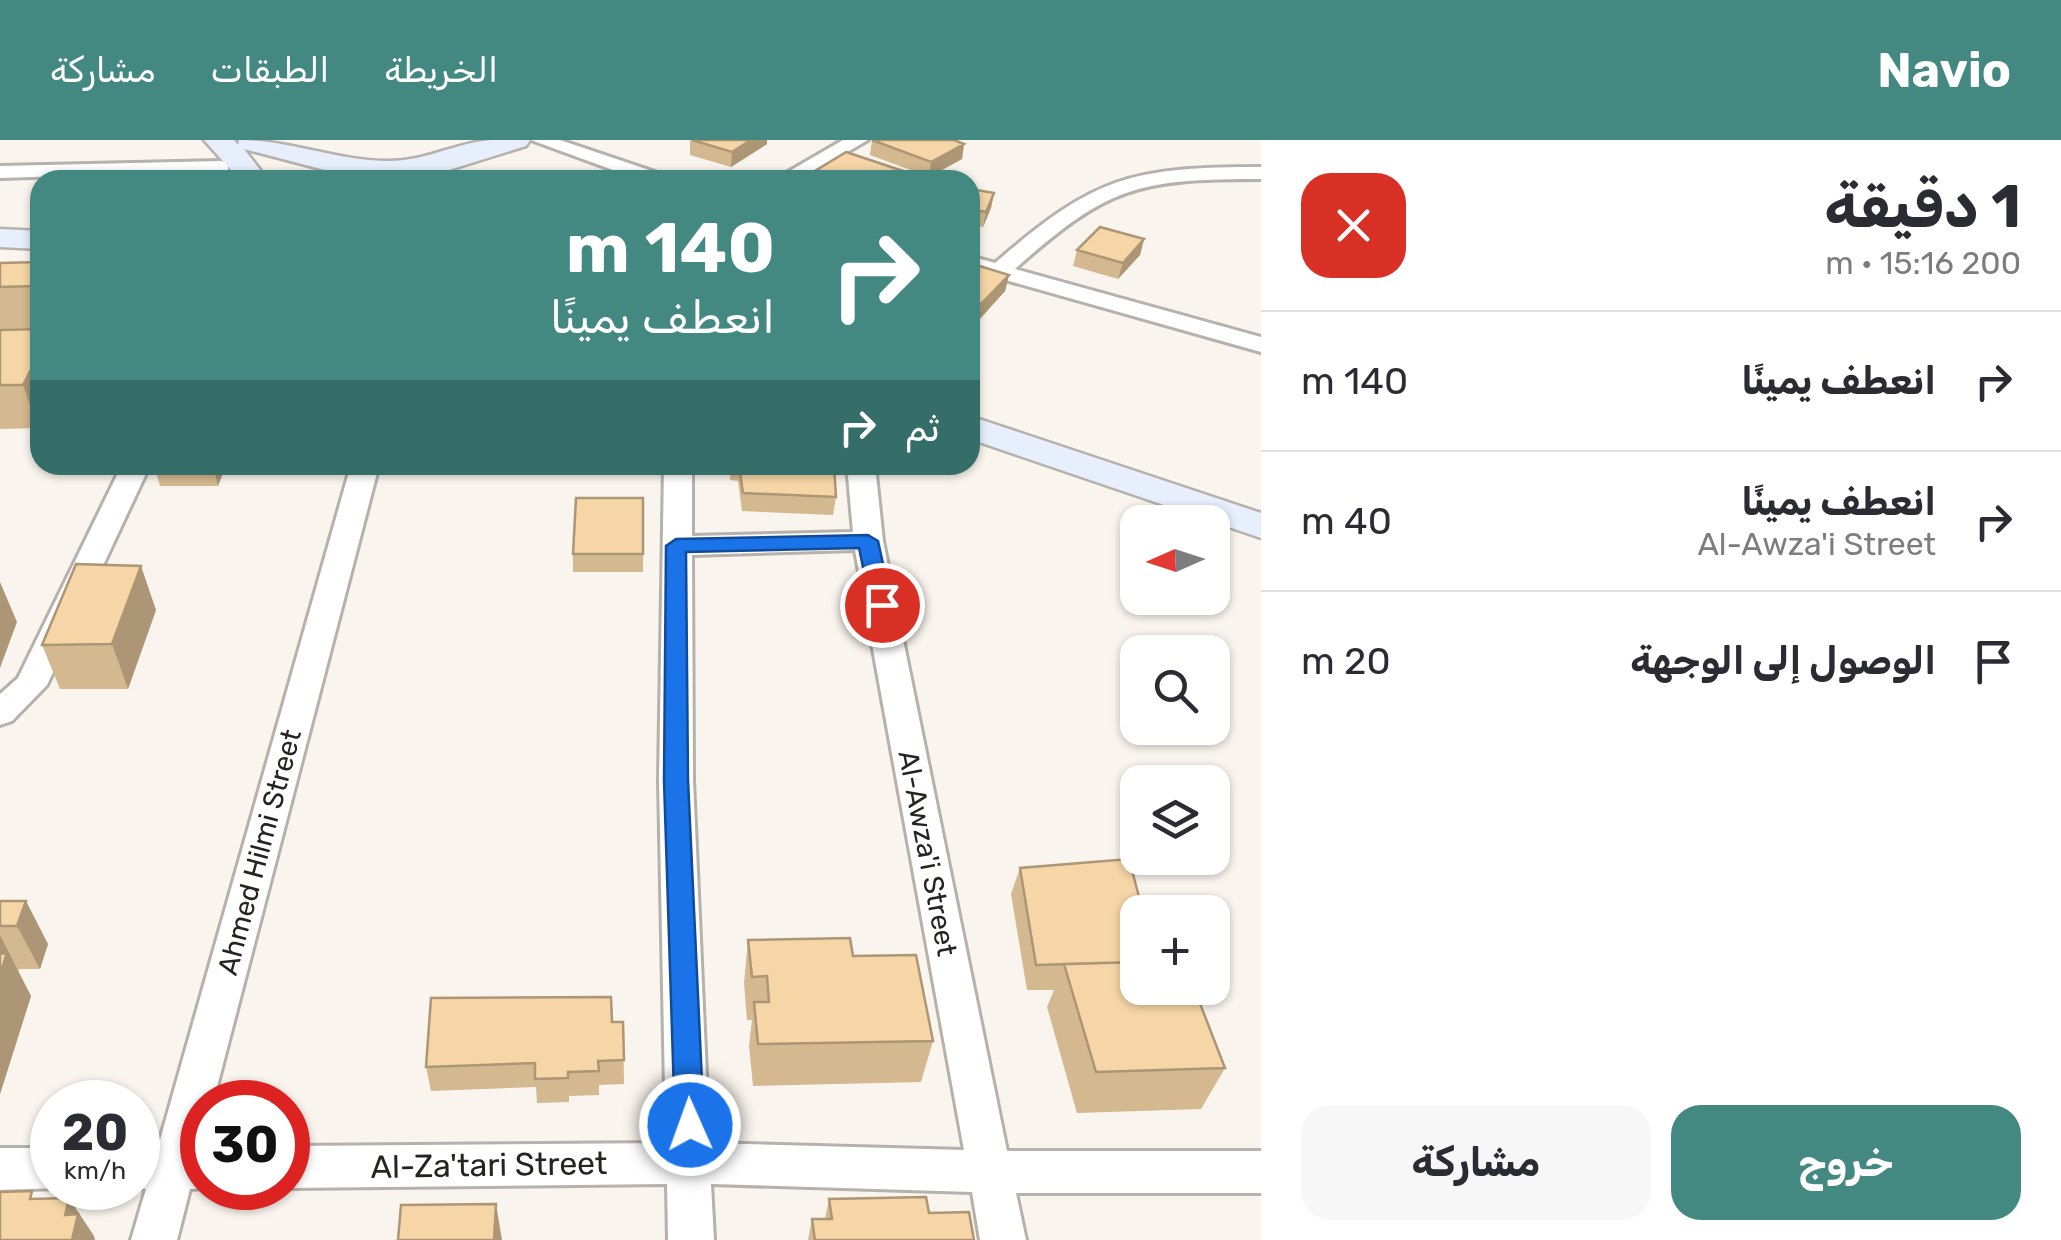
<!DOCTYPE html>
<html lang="ar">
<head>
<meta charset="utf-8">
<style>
  body { margin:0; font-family:Rubik,Cairo,sans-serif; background:#f7f7f7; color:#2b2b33; direction:rtl; height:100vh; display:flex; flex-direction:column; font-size:38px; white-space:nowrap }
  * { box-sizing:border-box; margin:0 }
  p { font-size:32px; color:#7c7c81 }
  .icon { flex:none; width:55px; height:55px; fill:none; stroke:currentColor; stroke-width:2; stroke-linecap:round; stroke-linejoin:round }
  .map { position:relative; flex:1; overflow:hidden; direction:ltr }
  .drawer { display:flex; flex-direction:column; background:#fff; width:800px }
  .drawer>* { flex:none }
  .hud { position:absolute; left:30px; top:30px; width:950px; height:305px; border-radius:30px; box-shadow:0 2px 8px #0004; direction:rtl; background:#438982; color:#fff; overflow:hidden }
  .needle { width:65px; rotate:267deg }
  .buttons { position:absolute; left:1120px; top:365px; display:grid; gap:20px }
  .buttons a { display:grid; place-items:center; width:110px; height:110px; border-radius:20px; background:#fff; box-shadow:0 2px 8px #0004; font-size:50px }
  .speed { position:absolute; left:30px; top:940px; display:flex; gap:20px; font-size:50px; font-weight:700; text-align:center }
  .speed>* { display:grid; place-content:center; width:130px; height:130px; border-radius:50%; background:#fff; box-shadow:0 2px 8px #0004; line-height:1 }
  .speed small { font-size:25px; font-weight:400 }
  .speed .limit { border:15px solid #d22; background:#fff; color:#111 }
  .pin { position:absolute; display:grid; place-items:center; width:85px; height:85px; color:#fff; margin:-42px; border:5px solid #fff; border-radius:50%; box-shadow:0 2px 10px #0007 }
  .me { position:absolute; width:110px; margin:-55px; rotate:358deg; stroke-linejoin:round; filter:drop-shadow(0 0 8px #0008) }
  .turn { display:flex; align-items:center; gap:35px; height:210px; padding:0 40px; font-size:45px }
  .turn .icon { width:130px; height:130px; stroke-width:2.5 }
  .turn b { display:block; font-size:70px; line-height:85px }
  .then { display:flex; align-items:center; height:95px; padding:0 40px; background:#0003; gap:20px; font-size:38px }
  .round { display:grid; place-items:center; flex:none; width:105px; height:105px; border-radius:30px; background:#f7f7f7 }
  .head { display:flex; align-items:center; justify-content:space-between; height:170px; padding:0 40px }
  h1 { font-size:60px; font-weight:700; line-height:75px }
  .cta { display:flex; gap:20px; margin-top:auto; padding:20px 40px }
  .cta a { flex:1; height:115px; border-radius:30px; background:#438982; color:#fff; font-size:40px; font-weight:700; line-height:115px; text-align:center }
  .cta a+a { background:#f7f7f7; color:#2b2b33 }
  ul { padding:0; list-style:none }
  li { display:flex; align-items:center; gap:30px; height:140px; padding:0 40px; border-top:2px solid #e1e1e2 }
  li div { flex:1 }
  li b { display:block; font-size:38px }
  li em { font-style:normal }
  header { display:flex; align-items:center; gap:60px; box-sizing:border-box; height:140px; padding:0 50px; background:#438982; color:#fff }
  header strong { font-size:48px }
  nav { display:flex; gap:55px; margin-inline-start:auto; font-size:35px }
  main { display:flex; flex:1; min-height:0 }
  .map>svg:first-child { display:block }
</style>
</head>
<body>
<header>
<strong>Navio</strong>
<nav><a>الخريطة</a><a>الطبقات</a><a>مشاركة</a></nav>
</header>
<main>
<section class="drawer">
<div class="head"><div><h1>1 دقيقة</h1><p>200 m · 15:16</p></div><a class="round" style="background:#d93025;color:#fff"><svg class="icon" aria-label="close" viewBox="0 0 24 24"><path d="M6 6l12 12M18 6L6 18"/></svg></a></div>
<ul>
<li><svg class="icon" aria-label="right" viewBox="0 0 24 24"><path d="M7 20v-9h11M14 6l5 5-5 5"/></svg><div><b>انعطف يمينًا</b></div><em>140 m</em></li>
<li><svg class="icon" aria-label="right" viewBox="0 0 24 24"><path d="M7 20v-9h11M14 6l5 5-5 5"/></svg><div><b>انعطف يمينًا</b><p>Al-Awza'i Street</p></div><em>40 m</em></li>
<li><svg class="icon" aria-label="arrive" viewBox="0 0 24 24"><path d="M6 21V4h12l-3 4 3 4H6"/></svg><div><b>الوصول إلى الوجهة</b></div><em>20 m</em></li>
</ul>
<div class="cta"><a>خروج</a><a>مشاركة</a></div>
</section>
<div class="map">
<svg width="1261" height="1100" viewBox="0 0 1261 1100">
  <rect width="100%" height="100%" fill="#f9f4ed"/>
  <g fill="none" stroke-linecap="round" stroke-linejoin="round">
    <g stroke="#b6b1aa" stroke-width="6">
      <path id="street" d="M 531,0 L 560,0 L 667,36 L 670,40 L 640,40 Z
        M 843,0 L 868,0 L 799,40 L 774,40 Z
        M 221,21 L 228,23 L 228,31 L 0,38 L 0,26 Z
        M 1261,27 L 1261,39 C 1138,39 1108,46 1015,129 L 1261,197 L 1261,212 L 970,130 L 970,116 L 995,123 C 1094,37 1130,27 1261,27 Z
        M 122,325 L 150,325 L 47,545 L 12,581 L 0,585 L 0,554 L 18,538 Z
        M 351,325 L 379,325 L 213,962 L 202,962 L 201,1007 L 205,1048 L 190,1049 L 177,1100 L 131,1100 L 146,1049 L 135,1048 L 138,1007 L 158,1007 Z
        M 664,325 L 692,325 L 692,396 L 853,392 L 847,325 L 875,325 L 883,401 L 1007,1011 L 1261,1011 L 1261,1053 L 1016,1053 L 1026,1100 L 980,1100 L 972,1052 L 711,1044 L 714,1100 L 668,1100 L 667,1044 L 288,1048 L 287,1048 L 288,1006 L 666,1003 L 659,640 ZM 855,410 L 964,1010 L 709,1003 L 693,640 L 692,415 Z
        M 0,1008 L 52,1008 L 52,1048 L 58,1048 L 0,1050 Z"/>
    </g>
    <g stroke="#b6b1aa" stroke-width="5">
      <path id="secondary" d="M 204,0 L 234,0 L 238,5 L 239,0 C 289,0 335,20 385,21 C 425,22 454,3 491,0 C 503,0 517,0 530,0 L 526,6 L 417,40 L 340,34 L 244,9 L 268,40 L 240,40 Z
        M 0,89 L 40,91 L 40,109 L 0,107 Z
        M 970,276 L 1261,373 L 1261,398 L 970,299 Z"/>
    </g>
    <use href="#street" fill="#fff" fill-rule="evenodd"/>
    <use href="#secondary" fill="#e7effd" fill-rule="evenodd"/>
  </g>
  <path fill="#d4b890" d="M 690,0 L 767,0 L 767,4 L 731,27 L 690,15 Z
    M 872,0 L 964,4 L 962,19 L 929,37 L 870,15 Z
    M 815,31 L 905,40 L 815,40 Z
    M 970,49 L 994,53 L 991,68 L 983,87 L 970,85 Z
    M 1144,99 L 1140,115 L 1118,139 L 1073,126 L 1077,110 Z
    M 40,122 L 40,188 L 0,189 L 0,123 Z
    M 970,123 L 1009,135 L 1005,151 L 978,181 L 970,178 Z
    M 40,189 L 38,288 L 0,289 L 0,190 Z
    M 154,325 L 226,325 L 218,346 L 160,346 Z
    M 731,325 L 834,325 L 836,357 L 833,375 L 742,371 L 738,341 L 730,340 Z
    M 643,358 L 643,432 L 573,432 L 573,414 Z
    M 156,470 L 128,549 L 60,549 L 42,505 Z
    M 1020,728 L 1138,848 L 1225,928 L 1201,969 L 1077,973 L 1047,867 L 1054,850 L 1027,850 L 1011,754 Z
    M 0,761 L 48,804 L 40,829 L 19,829 L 18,832 L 31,856 L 0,954 Z
    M 748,800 L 933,901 L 921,942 L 753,946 L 749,905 L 752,880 L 747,880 L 744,843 Z
    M 612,882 L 623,882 L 624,944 L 599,945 L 599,955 L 569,956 L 569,962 L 537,963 L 536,947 L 431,951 L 426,927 Z
    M 829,1059 L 929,1073 L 974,1100 L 808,1100 L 812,1079 L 825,1079 Z"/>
  <path fill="#ac9675" d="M 751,0 L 767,0 L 767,4 L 731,27 L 732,12 Z
    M 964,4 L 962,19 L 929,37 L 931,22 Z
    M 994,53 L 991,68 L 983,87 L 986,72 Z
    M 1144,99 L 1140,115 L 1118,139 L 1123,123 Z
    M 40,134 L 40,167 L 33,146 Z
    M 1009,135 L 1005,151 L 978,181 L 981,164 Z
    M 40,212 L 40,285 L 38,288 L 23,245 Z
    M 213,325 L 226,325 L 218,346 Z
    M 141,426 L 156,470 L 128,549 L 112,504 Z
    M 0,442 L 17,482 L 0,528 Z
    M 26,761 L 48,804 L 40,829 L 17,786 Z
    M 0,795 L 31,856 L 0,954 Z
    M 69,1058 L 94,1096 L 95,1100 L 72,1100 L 65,1075 Z
    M 496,1064 L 502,1100 L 494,1100 Z"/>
  <path fill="#f6d6a7" stroke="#ac9675" stroke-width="2.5" d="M 692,0 L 751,0 L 732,12 Z
    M 872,0 L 954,0 L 964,4 L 931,22 Z
    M 846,12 L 906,32 L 894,40 L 843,40 L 815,31 Z
    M 970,49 L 994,53 L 986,72 L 970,69 Z
    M 1100,87 L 1144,99 L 1123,123 L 1077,110 Z
    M 40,122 L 40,134 L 33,146 L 0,147 L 0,123 Z
    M 970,123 L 1009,135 L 981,164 L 970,161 Z
    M 40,189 L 40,212 L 23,245 L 0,245 L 0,190 Z
    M 739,325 L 834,325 L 836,357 L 743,353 Z
    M 576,358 L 643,358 L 643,414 L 573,414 Z
    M 76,424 L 141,426 L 112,504 L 42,505 Z
    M 1129,719 L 1143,772 L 1138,772 L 1138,822 L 1036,825 L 1020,728 Z
    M 0,761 L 26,761 L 17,786 L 0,786 Z
    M 850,798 L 853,816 L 916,815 L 933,901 L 758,904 L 754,862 L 769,862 L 767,836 L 752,837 L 748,800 Z
    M 7,813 L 0,835 L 0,814 Z
    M 1138,822 L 1138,848 L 1194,848 L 1225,928 L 1096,932 L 1064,824 Z
    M 611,857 L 612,882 L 623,882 L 624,920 L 598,921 L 599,931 L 568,932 L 568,938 L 535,939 L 535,923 L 426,927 L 431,858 Z
    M 32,1051 L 30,1059 L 69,1058 L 65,1075 L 78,1074 L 72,1100 L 0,1100 L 0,1052 Z
    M 926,1057 L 929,1073 L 969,1072 L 974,1100 L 815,1100 L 812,1079 L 832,1079 L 829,1059 Z
    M 496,1064 L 494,1100 L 398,1100 L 401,1065 Z"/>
  <path fill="#1a73e8" stroke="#114b97" stroke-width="2.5" d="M 868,395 L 878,401 L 892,465 L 882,472 L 871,465 L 859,408 L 686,412 L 688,640 L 704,985 L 700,995 L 690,999 L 679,995 L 675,985 L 664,640 L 666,406 L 676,399 Z"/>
  <g text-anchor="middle" stroke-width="8" stroke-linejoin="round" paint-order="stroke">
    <g font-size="28" fill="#262421" stroke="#fff">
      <text transform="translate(259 712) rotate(-75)" y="10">Ahmed Hilmi Street</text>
      <text transform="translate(928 713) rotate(79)" y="10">Al-Awza'i Street</text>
    </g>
    <g font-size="32" fill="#262421" stroke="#fff">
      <text transform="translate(489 1025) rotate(-1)" y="11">Al-Za'tari Street</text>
    </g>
  </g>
</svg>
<div class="buttons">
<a><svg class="needle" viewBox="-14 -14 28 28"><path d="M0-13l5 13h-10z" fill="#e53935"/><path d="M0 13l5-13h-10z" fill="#7c7c81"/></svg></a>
<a><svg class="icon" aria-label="search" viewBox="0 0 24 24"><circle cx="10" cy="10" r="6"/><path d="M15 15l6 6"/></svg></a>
<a><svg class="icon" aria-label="layers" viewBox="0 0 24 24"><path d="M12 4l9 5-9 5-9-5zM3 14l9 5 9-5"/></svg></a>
<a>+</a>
</div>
<div class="speed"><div>20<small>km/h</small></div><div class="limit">30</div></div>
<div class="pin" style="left:882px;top:465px;background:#d93025"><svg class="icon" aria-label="arrive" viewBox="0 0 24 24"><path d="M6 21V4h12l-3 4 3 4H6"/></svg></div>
<svg class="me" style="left:690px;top:985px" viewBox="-20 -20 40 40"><circle r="17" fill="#1a73e8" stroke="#fff" stroke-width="3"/><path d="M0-11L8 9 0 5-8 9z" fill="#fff"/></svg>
<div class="hud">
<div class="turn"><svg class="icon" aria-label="right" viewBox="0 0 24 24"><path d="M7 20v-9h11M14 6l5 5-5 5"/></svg><div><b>140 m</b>انعطف يمينًا</div></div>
<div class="then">ثم<svg class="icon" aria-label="right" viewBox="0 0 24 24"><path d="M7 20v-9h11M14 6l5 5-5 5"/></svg></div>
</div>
</div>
</main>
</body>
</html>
